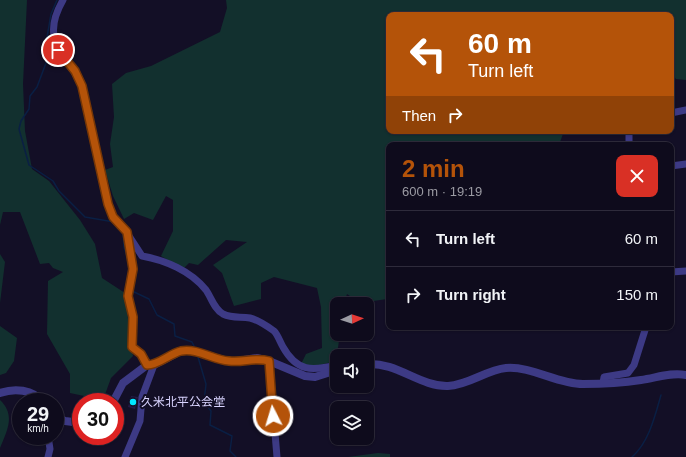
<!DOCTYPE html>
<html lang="en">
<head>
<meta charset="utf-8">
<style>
  body { margin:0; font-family:Arial,"Noto Sans JP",sans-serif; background:#1c1929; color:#f1f3f6; height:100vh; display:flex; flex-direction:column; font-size:15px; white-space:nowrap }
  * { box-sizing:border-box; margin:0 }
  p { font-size:13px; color:#9b9ba3 }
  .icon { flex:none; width:22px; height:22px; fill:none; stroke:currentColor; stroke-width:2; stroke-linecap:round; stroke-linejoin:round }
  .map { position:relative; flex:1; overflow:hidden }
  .details { position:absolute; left:386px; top:142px; width:288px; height:188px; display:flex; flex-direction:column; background:#0e0b1c; border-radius:8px; box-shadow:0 1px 3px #0004,0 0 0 1px #2e2b3b }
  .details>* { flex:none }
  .hud { position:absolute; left:386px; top:12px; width:288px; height:122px; border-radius:8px; box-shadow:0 1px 3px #0004,0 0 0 1px #2e2b3b; background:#b45309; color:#fff; overflow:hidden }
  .needle { width:26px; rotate:87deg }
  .fabs { position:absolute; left:330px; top:297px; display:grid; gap:8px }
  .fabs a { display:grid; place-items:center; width:44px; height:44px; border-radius:8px; background:#0e0b1c; box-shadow:0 1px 3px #0004,0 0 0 1px #2e2b3b; font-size:20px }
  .speed { position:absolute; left:12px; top:393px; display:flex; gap:8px; font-size:20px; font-weight:700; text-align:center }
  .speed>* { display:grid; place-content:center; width:52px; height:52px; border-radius:50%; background:#0e0b1c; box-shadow:0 1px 3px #0004,0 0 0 1px #2e2b3b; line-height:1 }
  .speed small { font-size:10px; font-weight:400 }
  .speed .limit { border:6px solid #d22; background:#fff; color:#111 }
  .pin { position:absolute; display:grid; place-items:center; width:34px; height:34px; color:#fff; margin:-17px; border:2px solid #fff; border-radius:50%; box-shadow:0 1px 4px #0007 }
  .me { position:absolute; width:44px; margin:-22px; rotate:355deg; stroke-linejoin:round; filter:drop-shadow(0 0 3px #0008) }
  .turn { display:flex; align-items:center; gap:14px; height:84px; padding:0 16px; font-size:18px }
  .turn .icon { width:52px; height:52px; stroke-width:2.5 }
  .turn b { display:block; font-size:28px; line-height:34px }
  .then { display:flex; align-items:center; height:38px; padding:0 16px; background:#0003; gap:8px; font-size:15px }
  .round { display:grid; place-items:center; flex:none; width:42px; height:42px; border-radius:8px; background:#1c1929 }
  .head { display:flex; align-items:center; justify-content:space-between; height:68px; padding:0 16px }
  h1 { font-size:24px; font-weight:700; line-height:30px; color:#b45309 }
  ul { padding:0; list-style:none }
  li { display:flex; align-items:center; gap:12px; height:56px; padding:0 16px; border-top:1px solid #2e2b3b }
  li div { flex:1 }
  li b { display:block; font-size:15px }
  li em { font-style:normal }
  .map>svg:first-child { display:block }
</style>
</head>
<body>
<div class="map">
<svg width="686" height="457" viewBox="0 0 686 457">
  <rect width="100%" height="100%" fill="#130f26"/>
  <path fill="#12302f" d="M 0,0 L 27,0 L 23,84 L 25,131 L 32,169 L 49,181 L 80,220 L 95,244 L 102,278 L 125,293 C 128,314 129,335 133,356 L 111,378 L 103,400 L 70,393 L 70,374 L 47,334 L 48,281 L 63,272 L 53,268 L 49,263 L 40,264 L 20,212 L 3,212 L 0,225 Z
    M 226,0 L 686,0 L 686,80 L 676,79 L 671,73 L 671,15 L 389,15 L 389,131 L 564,131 L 559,145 L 389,145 L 389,296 L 387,299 L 360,303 L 347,294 L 344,304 L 337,304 L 337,334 L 340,334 L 336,361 L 311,367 L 301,364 L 306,354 L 322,348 L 321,307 L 317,288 L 274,277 L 261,283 L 261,299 L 234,306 L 222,273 L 213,265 L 247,242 L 226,240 L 198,265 L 189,263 L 183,269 L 161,256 L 173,231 L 173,200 L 166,196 L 153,220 L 134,213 L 124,219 L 113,196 L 105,170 L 113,167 L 110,144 L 114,117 L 112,84 L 126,73 L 151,66 L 220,32 L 227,8 Z
    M 0,254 L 5,262 L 0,303 Z
    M 0,326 L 17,338 L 14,361 L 6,373 L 0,375 Z
    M 0,400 C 16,415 7,431 0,448 Z
    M 378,453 L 390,454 L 390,457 L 348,457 Z"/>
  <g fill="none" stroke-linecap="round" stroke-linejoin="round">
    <path stroke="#0a1f44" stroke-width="1.5" d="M 57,0 L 51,14 L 46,43 L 49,55 L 37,87 L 30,96 L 29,109 L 21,121 L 19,129 L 29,165 L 53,181 L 59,191 L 85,217 L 114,222
      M 123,233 L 124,247 L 128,260
      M 132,291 L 149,299 L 157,315 L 174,324 L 175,336 L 192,342 L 194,346
      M 198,357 L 206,384 L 204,402 L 211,411 L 210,425 L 232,436 L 230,451 L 236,457
      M 632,457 C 649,442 655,416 661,395"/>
  </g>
  <path fill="#241b47" d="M 131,396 L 138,397 L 135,409 L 128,407 Z"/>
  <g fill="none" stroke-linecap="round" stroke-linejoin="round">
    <path stroke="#3d3a85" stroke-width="7" d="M 63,0 C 39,42 66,52 82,86 L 108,204 L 113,217 L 127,232 L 133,269 L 128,296 L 133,317 L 133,347 L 141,354 L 147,365
      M 671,113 L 686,110
      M 629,145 L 629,131
      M 671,166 L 686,164
      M 129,236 L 142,256 C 165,260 191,271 206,290 C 211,297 214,309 223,314 C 233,319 241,316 250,318 C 258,320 267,326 274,331 C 278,335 280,342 283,347 C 297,372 312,371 337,365
      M 671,272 L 686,271
      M 269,361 L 277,457
      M 603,383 L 604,377 L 628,373 L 634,365 L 646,327
      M 48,457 L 50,449 L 48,436
      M 125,457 L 140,421 L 142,397 L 154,365"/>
    <path stroke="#3d3a85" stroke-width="8" d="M 367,364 C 397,362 420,387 448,386 C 469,385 486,370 506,368 C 532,366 557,384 583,384 C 602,384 622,383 641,380 C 656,378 671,372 686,375
      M 0,393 C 14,388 33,389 42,402
      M 113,402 L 123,383 L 147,365 L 154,365 L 181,351 L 193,351 L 231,362 L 257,358 L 269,361 L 305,376 L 315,377 L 337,370
      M 55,416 L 65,421 L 81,423"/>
  </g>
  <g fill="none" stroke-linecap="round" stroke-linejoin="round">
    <g stroke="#753606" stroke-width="10">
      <path id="route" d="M 58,50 L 75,71 L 82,86 L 108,204 L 113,217 L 127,232 L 133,269 L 128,296 L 133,317 L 132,347 L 141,354 L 147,365 C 159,365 169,354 181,351 C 198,348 213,360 229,361 C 243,363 254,357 269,361 L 273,416"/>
    </g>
    <use href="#route" stroke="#b45309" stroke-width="7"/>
  </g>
  <circle fill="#00e5ff" stroke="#130f26" stroke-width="1.5" cx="133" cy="402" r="4"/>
  <g text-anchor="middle" stroke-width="4" stroke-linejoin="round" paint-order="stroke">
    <g font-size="12" fill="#d9d4ff" stroke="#130f26" text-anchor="start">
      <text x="141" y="406">久米北平公会堂</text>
    </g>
  </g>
</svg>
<div class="fabs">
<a><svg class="needle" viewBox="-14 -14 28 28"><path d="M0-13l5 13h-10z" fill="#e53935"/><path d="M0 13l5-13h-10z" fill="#9b9ba3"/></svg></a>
<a><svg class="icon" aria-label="sound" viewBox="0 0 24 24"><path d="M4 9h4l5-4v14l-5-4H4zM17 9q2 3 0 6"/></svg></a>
<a><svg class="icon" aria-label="layers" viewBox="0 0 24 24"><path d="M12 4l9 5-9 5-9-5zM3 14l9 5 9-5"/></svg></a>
</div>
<div class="speed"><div>29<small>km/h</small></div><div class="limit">30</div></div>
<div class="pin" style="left:58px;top:50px;background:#d93025"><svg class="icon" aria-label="arrive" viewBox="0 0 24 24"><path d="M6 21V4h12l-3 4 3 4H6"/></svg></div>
<svg class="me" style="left:273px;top:416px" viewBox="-20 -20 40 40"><circle r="17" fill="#b45309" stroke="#fff" stroke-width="3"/><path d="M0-11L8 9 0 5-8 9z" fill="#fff"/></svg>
<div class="hud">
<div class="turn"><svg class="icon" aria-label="left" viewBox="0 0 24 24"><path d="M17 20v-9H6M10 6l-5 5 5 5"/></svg><div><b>60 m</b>Turn left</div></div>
<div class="then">Then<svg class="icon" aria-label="right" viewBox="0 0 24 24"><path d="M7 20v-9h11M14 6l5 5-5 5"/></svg></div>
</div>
<section class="details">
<div class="head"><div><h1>2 min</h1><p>600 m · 19:19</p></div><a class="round" style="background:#d93025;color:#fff"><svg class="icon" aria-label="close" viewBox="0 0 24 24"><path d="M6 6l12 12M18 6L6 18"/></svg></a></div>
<ul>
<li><svg class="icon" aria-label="left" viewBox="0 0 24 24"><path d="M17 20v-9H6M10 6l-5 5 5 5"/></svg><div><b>Turn left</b></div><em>60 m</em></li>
<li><svg class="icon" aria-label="right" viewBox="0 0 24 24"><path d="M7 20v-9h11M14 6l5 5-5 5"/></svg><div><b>Turn right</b></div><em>150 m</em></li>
</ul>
</section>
</div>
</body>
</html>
